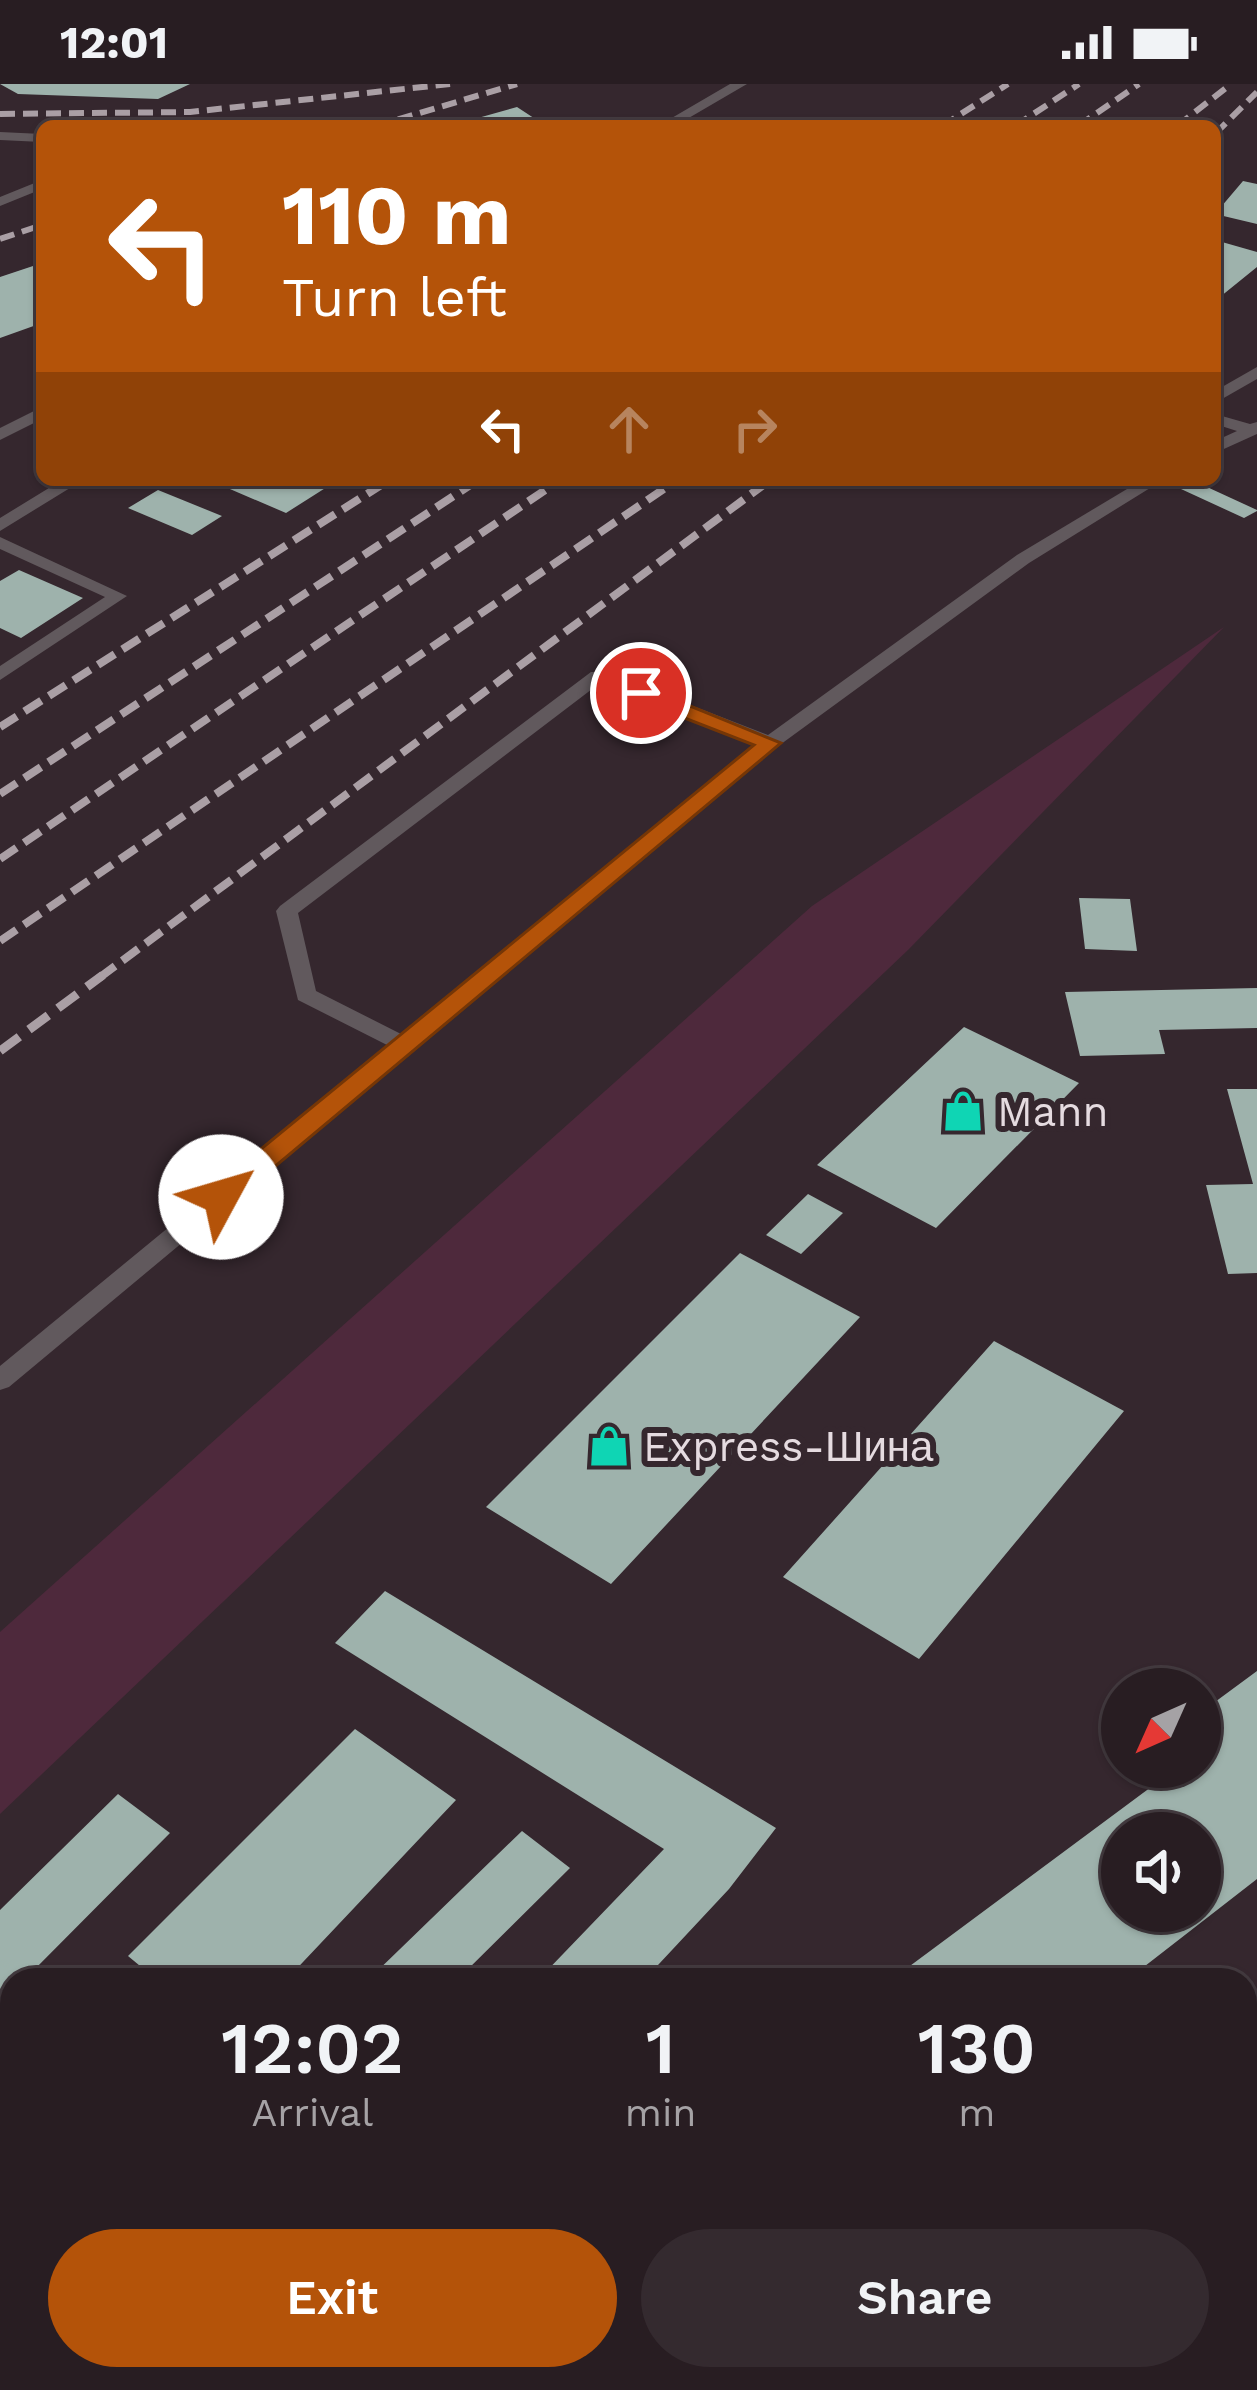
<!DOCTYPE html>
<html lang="en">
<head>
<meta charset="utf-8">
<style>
  body { margin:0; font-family:"Work Sans",sans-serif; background:#342a2f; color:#f1f3f6; height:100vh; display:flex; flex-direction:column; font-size:45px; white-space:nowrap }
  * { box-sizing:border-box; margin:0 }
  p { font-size:39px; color:#a5a2a5 }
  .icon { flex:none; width:66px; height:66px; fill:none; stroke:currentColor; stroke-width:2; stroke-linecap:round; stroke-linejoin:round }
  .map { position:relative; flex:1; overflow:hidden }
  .sheet { position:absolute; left:0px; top:1884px; width:1257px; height:423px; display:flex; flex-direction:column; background:#281d22; border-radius:36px 36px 0 0; box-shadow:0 3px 9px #0004,0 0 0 3px #443b40 }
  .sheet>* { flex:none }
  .banner { position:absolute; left:36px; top:36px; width:1185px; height:366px; border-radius:18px; box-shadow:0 3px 9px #0004,0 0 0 3px #443b40; background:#b45309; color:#fff; overflow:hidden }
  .needle { width:78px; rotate:225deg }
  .tools { position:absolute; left:1101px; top:1584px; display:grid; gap:24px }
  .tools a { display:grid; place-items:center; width:120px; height:120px; border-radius:50%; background:#281d22; box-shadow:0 3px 9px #0004,0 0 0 3px #443b40; font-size:60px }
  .pin { position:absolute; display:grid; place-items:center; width:102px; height:102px; color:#fff; margin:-51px; border:6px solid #fff; border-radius:50%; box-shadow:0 3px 12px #0007 }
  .me { position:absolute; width:132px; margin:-66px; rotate:51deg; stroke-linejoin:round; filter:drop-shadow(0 0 9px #0008) }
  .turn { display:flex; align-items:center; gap:42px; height:252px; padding:0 48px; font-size:54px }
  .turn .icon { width:156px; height:156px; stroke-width:2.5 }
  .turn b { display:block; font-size:84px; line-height:102px }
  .lanes { display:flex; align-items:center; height:114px; padding:0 48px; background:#0003; justify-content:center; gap:60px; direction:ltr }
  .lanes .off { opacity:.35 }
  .eta { display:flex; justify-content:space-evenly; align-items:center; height:204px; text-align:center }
  .eta b { font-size:72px; font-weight:600; line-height:84px }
  .primary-button { display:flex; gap:24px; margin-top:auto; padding:24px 48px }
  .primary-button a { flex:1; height:138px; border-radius:72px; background:#b45309; color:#fff; font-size:48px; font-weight:600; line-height:138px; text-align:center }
  .primary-button a+a { background:#342a2f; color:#f1f3f6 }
  .status { display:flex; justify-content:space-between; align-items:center; height:84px; padding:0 60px; background:#281d22; direction:ltr }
  .status svg { height:33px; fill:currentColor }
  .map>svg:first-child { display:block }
</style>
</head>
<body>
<div class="status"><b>12:01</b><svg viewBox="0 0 49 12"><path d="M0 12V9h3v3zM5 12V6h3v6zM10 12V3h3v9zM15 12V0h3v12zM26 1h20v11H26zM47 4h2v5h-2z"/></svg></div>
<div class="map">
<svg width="1257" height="2306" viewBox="0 0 1257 2306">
  <rect width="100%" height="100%" fill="#35272e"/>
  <path fill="#4e293c" d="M 1224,543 L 908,866 L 0,1730 L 0,1548 L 812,822 Z"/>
  <path fill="#9eb2ac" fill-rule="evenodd" d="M 0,0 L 190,0 L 158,15 L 18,10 Z
    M 517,23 L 546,42 L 453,42 L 453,41 Z
    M 1243,97 L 1257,100 L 1257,140 L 1215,130 Z
    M 1215,156 L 1257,168 L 1257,183 L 1215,217 Z
    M 42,179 L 42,239 L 0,254 L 0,193 Z
    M 209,396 L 338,396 L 286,429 Z
    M 1194,397 L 1257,426 L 1257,427 L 1244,434 L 1181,405 Z
    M 158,406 L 222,432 L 192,451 L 128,424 Z
    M 19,486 L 83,514 L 21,554 L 0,544 L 0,497 Z
    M 1079,814 L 1130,815 L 1137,867 L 1085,865 Z
    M 1257,904 L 1257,944 L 1159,946 L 1165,970 L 1080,972 L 1065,908 Z
    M 964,943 L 1079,999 L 936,1144 L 817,1081 Z
    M 1227,1005 L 1257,1005 L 1257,1189 L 1228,1190 L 1206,1101 L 1253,1100 Z
    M 808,1110 L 843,1129 L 801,1170 L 766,1151 Z
    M 740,1169 L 860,1233 L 611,1500 L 486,1423 Z
    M 994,1257 L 1124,1327 L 919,1575 L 783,1493 Z
    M 385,1507 L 776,1744 L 729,1805 L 644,1896 L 538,1896 L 664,1765 L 335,1559 Z
    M 1257,1587 L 1257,1795 L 1127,1896 L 891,1896 L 1178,1683 L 1200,1683 L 1200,1667 L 1210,1659 L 1200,1650 L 1200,1629 ZM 1122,1749 L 1200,1749 L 1200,1827 L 1122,1827 Z
    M 355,1645 L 456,1716 L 286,1896 L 157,1896 L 128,1872 Z
    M 118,1710 L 170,1749 L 24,1896 L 12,1896 L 12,1908 L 0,1920 L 0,1826 Z
    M 522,1747 L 570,1784 L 457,1896 L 368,1896 Z
    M 1257,2033 L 1257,2084 L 1245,2072 L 1245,2044 Z
    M 12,2071 L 12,2180 L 0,2171 L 0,2084 Z
    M 1257,2096 L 1257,2306 L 956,2306 L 969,2295 L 1245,2295 L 1245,2106 Z
    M 106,2295 L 232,2295 L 219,2306 L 93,2306 Z"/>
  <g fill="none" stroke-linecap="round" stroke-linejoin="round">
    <path fill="#61595d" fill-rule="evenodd" d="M 730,0 L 747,0 L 675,42 L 658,42 Z
      M 0,48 L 42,50 L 42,58 L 0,56 Z
      M 42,96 L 42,105 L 0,122 L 0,113 Z
      M 1257,283 L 1257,295 L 1215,319 L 1215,307 Z
      M 42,323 L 42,335 L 0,356 L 0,344 Z
      M 1215,330 L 1250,340 L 1257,338 L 1257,350 L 1215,369 L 1215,357 L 1237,347 L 1215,340 Z
      M 62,396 L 83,396 L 0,447 L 0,434 Z
      M 1142,396 L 1163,396 L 1029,479 L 777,663 L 9,1303 L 0,1306 L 0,1282 L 389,962 L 298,916 L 276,827 L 280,822 L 591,588 L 605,588 L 768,651 L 1017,471 ZM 600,599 L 756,660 L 403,951 L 316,907 L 298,829 Z
      M 0,453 L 127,512 L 0,596 L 0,582 L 105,513 L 0,465 Z"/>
    <path stroke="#aa9fa5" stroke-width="6" stroke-dasharray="15 8" stroke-linecap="butt" d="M 0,30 L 190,28 L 450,0
      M 376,42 L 517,0
      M 942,42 L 1008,0
      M 1015,42 L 1079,0
      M 1078,42 L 1139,0
      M 1177,42 L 1231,0
      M 1215,50 L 1257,8
      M 0,155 L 42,141"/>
    <path stroke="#aa9fa5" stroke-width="8" stroke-dasharray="20 9" stroke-linecap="butt" d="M 0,643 L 389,396
      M 0,710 L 478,396
      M 0,775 L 560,396
      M 0,857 L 677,396
      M 99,894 L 770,396"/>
    <path stroke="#aa9fa5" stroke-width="9" stroke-dasharray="24 12" stroke-linecap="butt" d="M 0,967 L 103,891"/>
  </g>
  <path fill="#b45309" stroke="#753606" stroke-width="3" d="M 641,602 L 781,659 L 230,1120 L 211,1120 L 207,1113 L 211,1106 L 754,661 L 633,614 L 630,609 Z"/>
  <defs>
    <g id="shop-bare" transform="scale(3.24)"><path d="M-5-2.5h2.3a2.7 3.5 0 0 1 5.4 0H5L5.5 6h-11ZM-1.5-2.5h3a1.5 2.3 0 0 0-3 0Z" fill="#0fd5b4" stroke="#35272e" stroke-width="2.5" paint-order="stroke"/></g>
  </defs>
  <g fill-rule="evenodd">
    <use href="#shop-bare" x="963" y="1027"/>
    <use href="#shop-bare" x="609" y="1362"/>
  </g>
  <g text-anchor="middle" stroke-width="12" stroke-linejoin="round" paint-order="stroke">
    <g font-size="42" fill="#e5dbe0" stroke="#35272e" text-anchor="start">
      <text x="997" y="1042">Mann</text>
      <text x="643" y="1377">Express-Шина</text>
    </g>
  </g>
</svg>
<div class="tools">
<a><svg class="needle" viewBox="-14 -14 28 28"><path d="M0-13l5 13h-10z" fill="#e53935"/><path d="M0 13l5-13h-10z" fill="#a5a2a5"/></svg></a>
<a><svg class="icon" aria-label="sound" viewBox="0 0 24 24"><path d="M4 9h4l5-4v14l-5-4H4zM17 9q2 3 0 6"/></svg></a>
</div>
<div class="pin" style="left:641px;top:609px;background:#d93025"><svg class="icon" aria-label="arrive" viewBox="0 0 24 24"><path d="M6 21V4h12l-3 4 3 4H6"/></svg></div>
<svg class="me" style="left:221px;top:1113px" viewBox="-20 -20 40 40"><circle r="19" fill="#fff"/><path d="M0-13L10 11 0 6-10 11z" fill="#b45309"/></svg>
<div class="banner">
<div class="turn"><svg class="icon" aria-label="left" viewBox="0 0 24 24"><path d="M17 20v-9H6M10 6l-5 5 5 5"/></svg><div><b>110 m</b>Turn left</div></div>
<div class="lanes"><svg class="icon" aria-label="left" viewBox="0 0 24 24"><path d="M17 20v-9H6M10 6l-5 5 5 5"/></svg><svg class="icon off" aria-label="ahead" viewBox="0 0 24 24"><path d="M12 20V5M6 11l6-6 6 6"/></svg><svg class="icon off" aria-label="right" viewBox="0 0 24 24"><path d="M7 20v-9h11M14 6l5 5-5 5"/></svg></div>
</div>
<section class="sheet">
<div class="eta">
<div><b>12:02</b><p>Arrival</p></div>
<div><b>1</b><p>min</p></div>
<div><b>130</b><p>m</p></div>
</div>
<div class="primary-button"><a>Exit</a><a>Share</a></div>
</section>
</div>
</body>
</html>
